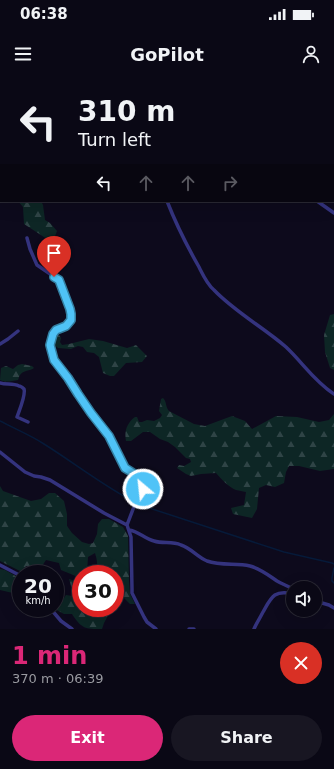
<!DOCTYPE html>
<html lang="en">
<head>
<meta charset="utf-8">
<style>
  body { margin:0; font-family:"DejaVu Sans",sans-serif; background:#181622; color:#f1f3f6; height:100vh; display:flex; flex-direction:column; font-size:15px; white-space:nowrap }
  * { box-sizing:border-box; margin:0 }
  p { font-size:13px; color:#999aa0 }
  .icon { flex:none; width:22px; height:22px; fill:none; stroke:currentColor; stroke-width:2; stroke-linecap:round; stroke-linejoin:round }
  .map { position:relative; height:549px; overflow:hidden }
  .panel { display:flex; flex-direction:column; background:#0a0815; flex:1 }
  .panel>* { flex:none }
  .guide { position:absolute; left:0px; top:0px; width:334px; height:122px; box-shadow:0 4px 16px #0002,0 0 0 1px #2a2934; background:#0a0815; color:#f1f3f6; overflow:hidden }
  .buttons { position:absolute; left:286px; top:501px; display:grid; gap:8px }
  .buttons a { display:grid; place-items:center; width:36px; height:36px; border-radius:50%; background:#0a0815; box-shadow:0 4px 16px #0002,0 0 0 1px #2a2934; font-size:20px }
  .speed { position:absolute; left:12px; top:485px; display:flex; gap:8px; font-size:20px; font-weight:700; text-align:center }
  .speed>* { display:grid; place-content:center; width:52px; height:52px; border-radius:50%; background:#0a0815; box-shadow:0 4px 16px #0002,0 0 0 1px #2a2934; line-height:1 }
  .speed small { font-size:10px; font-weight:400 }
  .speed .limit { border:6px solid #d22; background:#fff; color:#111 }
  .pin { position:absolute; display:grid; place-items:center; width:34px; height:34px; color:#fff; margin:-41px -17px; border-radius:50% 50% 50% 0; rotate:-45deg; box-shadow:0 0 4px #0007 }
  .pin .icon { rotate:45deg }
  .me { position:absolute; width:44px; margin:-22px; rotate:332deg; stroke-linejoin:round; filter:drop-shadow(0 0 3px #0008) }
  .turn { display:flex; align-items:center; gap:14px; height:84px; padding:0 12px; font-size:18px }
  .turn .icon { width:52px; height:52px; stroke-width:2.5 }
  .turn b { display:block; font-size:28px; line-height:34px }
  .lanes { display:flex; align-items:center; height:38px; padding:0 12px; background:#0003; justify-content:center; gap:20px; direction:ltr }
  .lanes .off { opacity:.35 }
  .round { display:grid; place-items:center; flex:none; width:42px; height:42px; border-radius:21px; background:#181622 }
  .headline { display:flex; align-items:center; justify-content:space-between; height:68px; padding:0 12px }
  h1 { font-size:24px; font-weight:600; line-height:30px; color:#db2777 }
  .action { display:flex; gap:8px; margin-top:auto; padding:8px 12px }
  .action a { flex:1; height:46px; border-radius:24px; background:#db2777; color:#fff; font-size:16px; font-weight:600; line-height:46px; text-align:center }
  .action a+a { background:#181622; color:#f1f3f6 }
  .status { display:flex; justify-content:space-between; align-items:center; height:28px; padding:0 20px; background:#0a0815; direction:ltr }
  .status svg { height:11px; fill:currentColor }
  header { display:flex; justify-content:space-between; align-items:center; height:52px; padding:0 12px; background:#0a0815; font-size:18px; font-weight:600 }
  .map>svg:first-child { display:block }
</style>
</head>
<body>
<div class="status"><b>06:38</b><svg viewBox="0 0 49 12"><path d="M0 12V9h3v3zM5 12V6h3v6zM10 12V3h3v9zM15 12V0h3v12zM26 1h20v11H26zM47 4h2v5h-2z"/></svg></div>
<header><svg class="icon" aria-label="menu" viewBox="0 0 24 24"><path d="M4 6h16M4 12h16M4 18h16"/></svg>GoPilot<svg class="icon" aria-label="person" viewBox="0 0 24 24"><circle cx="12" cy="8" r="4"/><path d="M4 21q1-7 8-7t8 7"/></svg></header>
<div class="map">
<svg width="334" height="549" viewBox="0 0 334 549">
  <defs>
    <pattern id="forest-firs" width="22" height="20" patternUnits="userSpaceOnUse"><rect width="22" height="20" fill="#0d2625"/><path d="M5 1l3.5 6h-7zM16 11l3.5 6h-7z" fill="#2f4446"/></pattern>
  </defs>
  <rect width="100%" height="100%" fill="#0d0a1c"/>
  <path fill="url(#forest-firs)" d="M 18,121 L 41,121 L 43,125 L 45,140 L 50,143 L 57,151 L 54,159 L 47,159 L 24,144 L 23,127 Z
    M 334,234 L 334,290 L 330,288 L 325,272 L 324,255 L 330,235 Z
    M 59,255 L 61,258 L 60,262 L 62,265 L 69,264 L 89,259 L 103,261 L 127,268 L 136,265 L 147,276 L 142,282 L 126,283 L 114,296 L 110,296 L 103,293 L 99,277 L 94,273 L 87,272 L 83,267 L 78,266 L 71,269 L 58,268 L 53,264 L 55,258 Z
    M 22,284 L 32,286 L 34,288 C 30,291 23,290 20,295 C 19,296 19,298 18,300 C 11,301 6,303 0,300 L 1,288 L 6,286 L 13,289 L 18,285 Z
    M 163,318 C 167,322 165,326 169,331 L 194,344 L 205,346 L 232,336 L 245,341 L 252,349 L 276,336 L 297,337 L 319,342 L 329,340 L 334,334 L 334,389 L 320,391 L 299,386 L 289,386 L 286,392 L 284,403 L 275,407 L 266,405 L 259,408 L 257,429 L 252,438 L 233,434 L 231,428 L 244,425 L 246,412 C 242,411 240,411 236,410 C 229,407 221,399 216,393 L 201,394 L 191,396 L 186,394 L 177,388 L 179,385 L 184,386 L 191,382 L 190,379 L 186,378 L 175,367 L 168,362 L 160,359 L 150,352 L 143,352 L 131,361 L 126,361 C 124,351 127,343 135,337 L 137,337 L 139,342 L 142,342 L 147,340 L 154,341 L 160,338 L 162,335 L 159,331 L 161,319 Z
    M 0,406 L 3,411 L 31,421 L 41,419 L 49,413 L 55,413 L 64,421 L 67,434 L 67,446 L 72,453 L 82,462 L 89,464 L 93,463 L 97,454 L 98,444 L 102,439 L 109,439 L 123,447 L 128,456 L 129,501 L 130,514 L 135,524 L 130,524 L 124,518 L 117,521 L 115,523 L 115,494 L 94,494 C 99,487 97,480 95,473 L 88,477 L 87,493 L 81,494 L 81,495 L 78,497 L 61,490 L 59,483 L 46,480 L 42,486 L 26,486 L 22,492 L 0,481 Z
    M 0,489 L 5,490 L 21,499 L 21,509 L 19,512 L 13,513 L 0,510 Z
    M 69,499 L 75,501 L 78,509 L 81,511 L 81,528 L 112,528 L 104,543 L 102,549 C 85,549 82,549 72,534 L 64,534 L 53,528 L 55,528 L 55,517 L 62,521 L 66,515 L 72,516 L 74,511 L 71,506 Z"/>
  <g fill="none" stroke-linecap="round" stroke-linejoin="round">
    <path stroke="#061a39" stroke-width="1.5" d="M 0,341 C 15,349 30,355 44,364 C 76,384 106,408 140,425 L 284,472 L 332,483 L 334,484
      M 334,488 L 332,498 L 332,501 L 334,503"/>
    <path stroke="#34337e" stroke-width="3.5" d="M 58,0 L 59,1
      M 205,0 L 205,1
      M 233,0 L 234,1
      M 0,11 L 1,12
      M 167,121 C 176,144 187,166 199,187 C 203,195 207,204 214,210 C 235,232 263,247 286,267 C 303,283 314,301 334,314
      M 317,121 L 334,133
      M 27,158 L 30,169 L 37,185 L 59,200 L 70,229 L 71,235 L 71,240 L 69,243 L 66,246 L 56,251 L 53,254 L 51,260 L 50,265 L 54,280 L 68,298 L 78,314 L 91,333 L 109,356 L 125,388 L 133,393 L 141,397 L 144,400 L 145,405 L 143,409 L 135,424 L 127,445 L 131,457 L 132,509 L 132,513 L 144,537 L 147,542 L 156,549
      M 0,264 L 8,259 L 18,251
      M 0,303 C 6,305 13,303 19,306 C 21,306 23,308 24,309 C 26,315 19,331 17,337 L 28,342
      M 0,372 L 25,392 L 34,396 L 41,397 L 50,400 L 104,433 L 127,445
      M 129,450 C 138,451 145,459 154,461 C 163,464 172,461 181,465 C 191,468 197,477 207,481 C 221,486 236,483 250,486 C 261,489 268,495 277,501 C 282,504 288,506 293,509
      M 0,485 L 21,496
      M 315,521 L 329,525 L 334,528
      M 50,528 L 61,541 L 72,549
      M 189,549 L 194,549
      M 254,549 C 257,542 260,538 263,532 C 271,518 274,509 293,514"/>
  </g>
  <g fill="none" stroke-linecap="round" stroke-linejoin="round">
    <g stroke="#337fa1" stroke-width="10">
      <path id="route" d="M 54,197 L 59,200 L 70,229 L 71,234 L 71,240 L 66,246 L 56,250 L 53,254 L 50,265 L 54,280 L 68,298 L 78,314 L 91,333 L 109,356 L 125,388 L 133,393 L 142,397 L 144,400 L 145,405 L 143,409"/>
    </g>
    <use href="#route" stroke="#4fc3f7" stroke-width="7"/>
  </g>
</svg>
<div class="buttons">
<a><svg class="icon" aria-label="sound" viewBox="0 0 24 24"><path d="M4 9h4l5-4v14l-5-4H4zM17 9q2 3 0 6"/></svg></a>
</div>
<div class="speed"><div>20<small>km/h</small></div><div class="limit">30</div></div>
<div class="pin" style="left:54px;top:197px;background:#d93025"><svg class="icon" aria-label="arrive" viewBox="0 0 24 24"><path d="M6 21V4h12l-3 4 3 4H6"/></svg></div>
<svg class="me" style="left:143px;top:409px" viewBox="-20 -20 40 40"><circle r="17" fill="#4fc3f7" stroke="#fff" stroke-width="3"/><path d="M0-11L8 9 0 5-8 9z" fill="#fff"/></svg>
<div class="guide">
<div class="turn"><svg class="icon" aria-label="left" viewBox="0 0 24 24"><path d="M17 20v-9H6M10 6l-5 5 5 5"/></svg><div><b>310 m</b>Turn left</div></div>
<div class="lanes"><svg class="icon" aria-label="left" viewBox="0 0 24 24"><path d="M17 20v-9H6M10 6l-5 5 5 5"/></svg><svg class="icon off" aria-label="ahead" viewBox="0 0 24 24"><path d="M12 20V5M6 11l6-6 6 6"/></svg><svg class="icon off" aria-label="ahead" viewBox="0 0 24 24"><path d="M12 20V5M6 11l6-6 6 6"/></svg><svg class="icon off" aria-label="right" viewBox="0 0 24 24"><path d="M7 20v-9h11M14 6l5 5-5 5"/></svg></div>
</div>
</div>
<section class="panel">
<div class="headline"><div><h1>1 min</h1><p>370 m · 06:39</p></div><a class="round" style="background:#d93025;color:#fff"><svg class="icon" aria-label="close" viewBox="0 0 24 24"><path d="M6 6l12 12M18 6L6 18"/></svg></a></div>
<div class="action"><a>Exit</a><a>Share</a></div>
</section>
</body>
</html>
